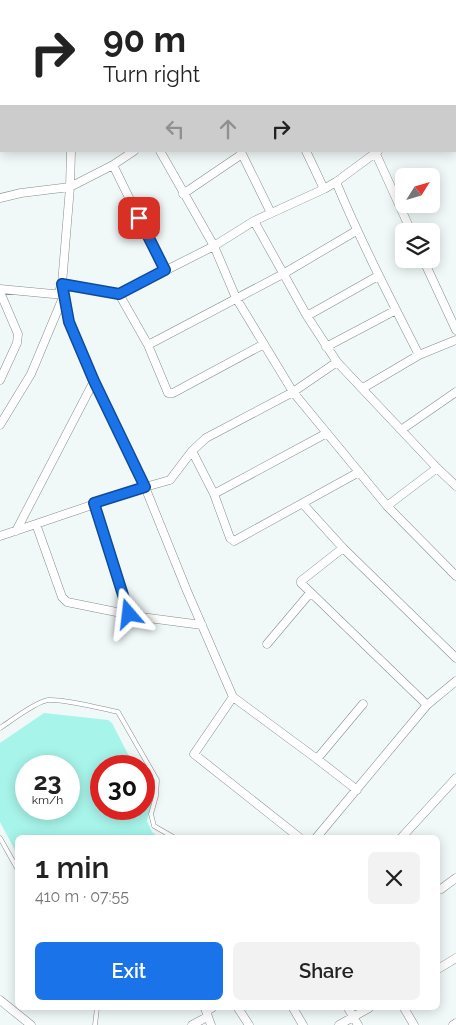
<!DOCTYPE html>
<html lang="en">
<head>
<meta charset="utf-8">
<style>
  body { margin:0; font-family:Raleway,sans-serif; background:#f2f2f2; color:#222; height:100vh; display:flex; flex-direction:column; font-size:19px; white-space:nowrap }
  * { box-sizing:border-box; margin:0 }
  p { font-size:16px; color:#767676 }
  .icon { flex:none; width:28px; height:28px; fill:none; stroke:currentColor; stroke-width:2; stroke-linecap:round; stroke-linejoin:round }
  .map { position:relative; flex:1; overflow:hidden }
  .drawer { position:absolute; left:15px; top:835px; width:425px; height:175px; display:flex; flex-direction:column; background:#fff; border-radius:8px; box-shadow:0 2px 12px #0003 }
  .drawer>* { flex:none }
  .hud { position:absolute; left:0px; top:0px; width:456px; height:152px; box-shadow:0 2px 12px #0003; background:#fff; color:#222; overflow:hidden }
  .needle { width:32px; rotate:53deg }
  .buttons { position:absolute; left:395px; top:168px; display:grid; gap:10px }
  .buttons a { display:grid; place-items:center; width:45px; height:45px; border-radius:8px; background:#fff; box-shadow:0 2px 12px #0003; font-size:25px }
  .speed { position:absolute; left:15px; top:755px; display:flex; gap:10px; font-size:25px; font-weight:700; text-align:center }
  .speed>* { display:grid; place-content:center; width:65px; height:65px; border-radius:50%; background:#fff; box-shadow:0 2px 12px #0003; line-height:1 }
  .speed small { font-size:12px; font-weight:400 }
  .speed .limit { border:8px solid #d22; background:#fff; color:#111 }
  .pin { position:absolute; display:grid; place-items:center; width:42px; height:42px; color:#fff; margin:-21px; border-radius:10px; box-shadow:0 2px 8px #0006 }
  .me { position:absolute; width:55px; margin:-28px; rotate:343deg; stroke-linejoin:round; filter:drop-shadow(0 0 4px #0008) }
  .turn { display:flex; align-items:center; gap:18px; height:105px; padding:0 20px; font-size:22px }
  .turn .icon { width:65px; height:65px; stroke-width:2.5 }
  .turn b { display:block; font-size:35px; line-height:42px }
  .lanes { display:flex; align-items:center; height:48px; padding:0 20px; background:#0003; justify-content:center; gap:25px; direction:ltr }
  .lanes .off { opacity:.35 }
  .round { display:grid; place-items:center; flex:none; width:52px; height:52px; border-radius:8px; background:#f2f2f2 }
  .summary { display:flex; align-items:center; justify-content:space-between; height:85px; padding:0 20px }
  h1 { font-size:30px; font-weight:600; line-height:38px }
  .action { display:flex; gap:10px; margin-top:auto; padding:10px 20px }
  .action a { flex:1; height:58px; border-radius:8px; background:#1a73e8; color:#fff; font-size:20px; font-weight:600; line-height:58px; text-align:center }
  .action a+a { background:#f2f2f2; color:#222 }
  .map>svg:first-child { display:block }
</style>
</head>
<body>
<div class="map">
<svg width="456" height="1025" viewBox="0 0 456 1025">
  <rect width="100%" height="100%" fill="#f0f9f8"/>
  <path fill="#a7f4ea" fill-rule="evenodd" d="M 44,713 L 108,720 L 112,723 L 134,766 L 101,766 L 101,809 L 144,809 L 144,784 L 152,800 L 147,821 L 152,832 L 159,837 L 18,838 L 17,854 L 0,822 L 0,743 ZM 26,766 L 69,766 L 69,809 L 26,809 Z"/>
  <g fill="none" stroke-linecap="round" stroke-linejoin="round">
    <g stroke="#868e8d" stroke-width="5">
      <path id="lane" d="M 0,728 C 11,721 35,702 48,700 C 66,699 99,708 118,712 L 157,780 L 156,796 L 151,814 L 154,826 L 175,838
        M 0,838 L 18,870
        M 95,1025 L 97,1008"/>
    </g>
    <g stroke="#868e8d" stroke-width="9">
      <path id="street" d="M 67,1 L 67,0
        M 455,9 L 456,7
        M 0,13 L 1,13
        M 0,78 L 1,77
        M 0,144 L 1,144
        M 71,151 L 70,187 L 62,284 L 69,322 L 94,381 L 145,487 L 187,591 L 233,697 L 194,754 L 300,838
        M 160,151 L 214,246 L 236,298 L 293,392 L 387,506 L 456,576
        M 306,151 L 324,189
        M 241,152 L 271,213
        M 376,154 L 411,231
        M 113,165 L 165,271
        M 336,182 C 361,242 390,298 419,355
        M 183,194 L 242,154
        M 0,198 L 21,193 L 70,187 L 113,165 L 134,151
        M 254,221 L 307,316 L 337,362 L 437,468 L 456,486
        M 423,259 L 456,330
        M 0,289 L 64,295 L 31,374 L 0,425
        M 0,292 L 18,334 L 17,343 L 0,380
        M 58,294 L 62,284 L 119,294 L 214,246 L 254,221 L 324,189 L 336,182 L 378,151
        M 119,294 L 148,345 L 168,393 L 173,393 L 264,344
        M 307,316 L 378,276
        M 148,345 L 283,274 L 356,231
        M 326,347 L 396,310
        M 363,388 L 419,355 L 456,340
        M 401,430 L 456,392
        M 192,451 L 214,494 L 230,538 L 234,541 L 359,472
        M 214,494 L 327,433
        M 94,503 L 129,615
        M 303,504 L 343,548 L 456,658
        M 387,506 L 437,468
        M 16,531 L 94,381
        M 0,536 L 36,524
        M 343,548 L 301,581 L 301,583 L 427,705
        M 202,625 L 141,617 L 67,602 L 62,597 L 36,524 L 145,487 L 170,480 L 192,451 L 206,438 L 293,392 L 337,362
        M 267,644 L 310,593
        M 233,697 L 317,759 L 357,790
        M 317,759 L 363,704
        M 316,838 L 427,705 L 456,681
        M 401,838 L 456,778
        M 441,889 L 456,878
        M 438,969 L 456,958
        M 0,1000 L 31,1025
        M 238,1008 L 249,1025
        M 293,1008 L 303,1025
        M 348,1008 L 358,1025
        M 404,1008 L 414,1025
        M 192,1025 L 207,1017
        M 211,1025 L 206,1011 L 212,1008
        M 339,1025 L 369,1008
        M 453,1025 L 456,1023"/>
    </g>
    <use href="#lane" stroke="#fff" stroke-width="4"/>
    <use href="#street" stroke="#fff" stroke-width="8"/>
  </g>
  <g fill="none" stroke-linecap="round" stroke-linejoin="round">
    <g stroke="#114b97" stroke-width="12">
      <path id="route" d="M 129,614 L 94,503 L 145,487 L 94,381 L 69,322 L 62,284 L 119,294 L 165,270 L 139,218"/>
    </g>
    <use href="#route" stroke="#1a73e8" stroke-width="9"/>
  </g>
</svg>
<div class="buttons">
<a><svg class="needle" viewBox="-14 -14 28 28"><path d="M0-13l5 13h-10z" fill="#e53935"/><path d="M0 13l5-13h-10z" fill="#767676"/></svg></a>
<a><svg class="icon" aria-label="layers" viewBox="0 0 24 24"><path d="M12 4l9 5-9 5-9-5zM3 14l9 5 9-5"/></svg></a>
</div>
<div class="speed"><div>23<small>km/h</small></div><div class="limit">30</div></div>
<div class="pin" style="left:139px;top:218px;background:#d93025"><svg class="icon" aria-label="arrive" viewBox="0 0 24 24"><path d="M6 21V4h12l-3 4 3 4H6"/></svg></div>
<svg class="me" style="left:129px;top:614px" viewBox="-20 -20 40 40"><path d="M0-17L14 15 0 8-14 15z" fill="#1a73e8" stroke="#fff" stroke-width="4"/></svg>
<div class="hud">
<div class="turn"><svg class="icon" aria-label="right" viewBox="0 0 24 24"><path d="M7 20v-9h11M14 6l5 5-5 5"/></svg><div><b>90 m</b>Turn right</div></div>
<div class="lanes"><svg class="icon off" aria-label="left" viewBox="0 0 24 24"><path d="M17 20v-9H6M10 6l-5 5 5 5"/></svg><svg class="icon off" aria-label="ahead" viewBox="0 0 24 24"><path d="M12 20V5M6 11l6-6 6 6"/></svg><svg class="icon" aria-label="right" viewBox="0 0 24 24"><path d="M7 20v-9h11M14 6l5 5-5 5"/></svg></div>
</div>
<section class="drawer">
<div class="summary"><div><h1>1 min</h1><p>410 m · 07:55</p></div><a class="round"><svg class="icon" aria-label="close" viewBox="0 0 24 24"><path d="M6 6l12 12M18 6L6 18"/></svg></a></div>
<div class="action"><a>Exit</a><a>Share</a></div>
</section>
</div>
</body>
</html>
